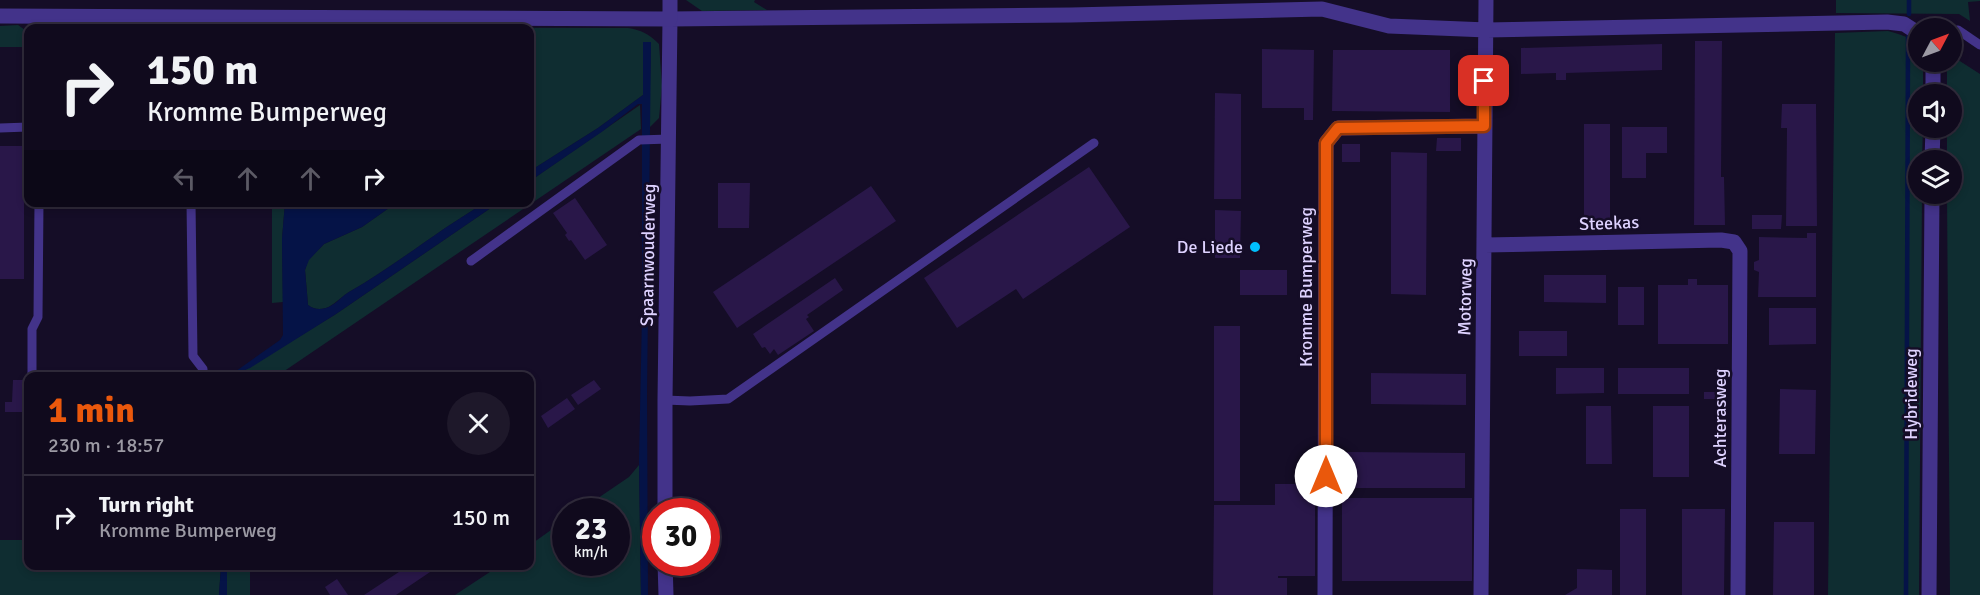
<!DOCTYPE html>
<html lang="en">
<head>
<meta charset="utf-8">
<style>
  body { margin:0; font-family:Signika,sans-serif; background:#1e182a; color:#f1f3f6; height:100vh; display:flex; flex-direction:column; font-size:22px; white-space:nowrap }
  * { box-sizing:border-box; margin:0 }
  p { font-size:20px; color:#9c9aa4 }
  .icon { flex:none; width:33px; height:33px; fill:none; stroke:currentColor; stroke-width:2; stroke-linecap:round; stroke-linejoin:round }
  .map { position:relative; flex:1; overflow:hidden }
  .side { position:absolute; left:24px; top:372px; width:510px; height:198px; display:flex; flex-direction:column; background:#100a1d; border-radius:12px; box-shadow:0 3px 9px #0003,0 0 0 2px #302b3b }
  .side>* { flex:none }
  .guide { position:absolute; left:24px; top:24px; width:510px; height:183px; border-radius:12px; box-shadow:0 3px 9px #0003,0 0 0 2px #302b3b; background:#100a1d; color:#f1f3f6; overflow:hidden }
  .needle { width:39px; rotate:49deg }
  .fabs { position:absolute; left:1908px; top:18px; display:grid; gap:12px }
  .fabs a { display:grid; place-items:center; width:54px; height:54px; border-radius:50%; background:#100a1d; box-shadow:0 3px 9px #0003,0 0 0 2px #302b3b; font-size:30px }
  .speed { position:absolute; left:552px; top:498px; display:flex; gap:12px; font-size:30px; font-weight:700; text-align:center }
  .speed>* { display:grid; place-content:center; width:78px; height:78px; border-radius:50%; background:#100a1d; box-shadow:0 3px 9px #0003,0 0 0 2px #302b3b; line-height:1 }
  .speed small { font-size:15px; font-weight:400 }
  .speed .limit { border:9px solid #d22; background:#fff; color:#111 }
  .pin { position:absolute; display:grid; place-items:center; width:51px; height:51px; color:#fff; margin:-26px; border-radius:12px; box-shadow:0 3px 9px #0006 }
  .me { position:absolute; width:66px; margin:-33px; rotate:0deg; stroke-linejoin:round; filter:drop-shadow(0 0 4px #0008) }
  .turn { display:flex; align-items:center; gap:21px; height:126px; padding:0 24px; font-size:27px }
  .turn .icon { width:78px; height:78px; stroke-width:2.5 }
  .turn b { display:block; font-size:42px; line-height:51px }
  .lanes { display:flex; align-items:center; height:57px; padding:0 24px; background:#0003; justify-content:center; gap:30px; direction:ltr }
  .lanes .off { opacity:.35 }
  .round { display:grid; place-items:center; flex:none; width:63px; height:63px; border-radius:32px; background:#1e182a }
  .overview { display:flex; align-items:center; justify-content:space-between; height:102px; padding:0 24px }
  h1 { font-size:36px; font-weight:700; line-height:45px; color:#ea580c }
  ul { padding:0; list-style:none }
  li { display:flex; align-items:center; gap:18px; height:84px; padding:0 24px; border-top:2px solid #302b3b }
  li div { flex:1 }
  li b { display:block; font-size:22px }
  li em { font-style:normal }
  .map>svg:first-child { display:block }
</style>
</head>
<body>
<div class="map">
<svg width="1980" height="595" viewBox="0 0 1980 595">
  <rect width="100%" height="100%" fill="#150d27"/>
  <path fill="#0f2d31" d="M 686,0 L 755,0 L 754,2 L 767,10 L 702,11 Z
    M 1836,0 L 1980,0 L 1980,1 L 1968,2 L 1970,21 L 1959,14 L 1836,13 Z
    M 18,25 L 28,32 L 28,47 L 0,47 L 0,26 Z
    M 212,27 L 628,28 C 641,30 649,34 659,44 L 662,86 L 659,118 L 649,128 L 651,42 L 643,42 L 643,95 L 598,128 L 530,171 L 530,28 L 206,28 Z
    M 1888,31 C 1908,37 1918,38 1918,62 L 1923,63 L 1923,94 L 1918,94 L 1918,128 L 1923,128 L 1922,160 L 1918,160 L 1918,194 L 1922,194 L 1919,595 L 1828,595 L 1835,33 Z
    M 1952,56 L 1980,74 L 1980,595 L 1950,595 L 1947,194 L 1952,194 L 1952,160 L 1947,160 L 1947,128 L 1952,128 L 1952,94 L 1947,94 L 1947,62 L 1952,62 Z
    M 640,105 L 641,129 L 277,376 L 235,376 L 336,314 L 498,203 L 530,202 L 530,181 Z
    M 272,203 L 285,203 L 282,239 L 283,302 L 272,303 Z
    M 396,203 L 485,203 C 438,230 395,266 349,292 C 341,297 334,305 326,308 C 319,310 313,309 308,305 L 305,270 L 308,260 L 324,244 L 362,227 Z
    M 639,465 L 641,595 L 455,595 L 499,566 L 530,566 L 530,545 L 565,520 L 566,562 L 616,562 L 616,512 L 579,511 L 629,477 Z
    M 0,540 L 28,540 L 28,566 L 221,566 L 219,595 L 0,595 Z
    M 227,566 L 250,566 L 250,595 L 227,595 Z"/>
  <path fill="#051347" d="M 643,42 L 651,42 L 647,394 L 648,595 L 641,595 L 639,460 L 642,315 L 642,104 L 638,104 L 603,131 L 530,181 L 530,171 L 598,128 L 643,95 Z
    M 285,203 L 396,203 L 362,227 L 324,244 L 309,260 L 305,270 L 308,305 C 313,309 319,310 326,308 C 334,306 341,297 349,292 C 395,266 438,230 485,203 L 498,203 L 336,314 L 250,368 L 240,372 L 235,376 L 229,376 L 280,340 L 283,335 L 282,239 Z
    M 221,566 L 227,566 L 227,595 L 219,595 Z"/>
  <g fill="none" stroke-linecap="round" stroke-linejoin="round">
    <path stroke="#051347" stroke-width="4.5" d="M 1909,14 L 1909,0
      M 1906,595 L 1908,37"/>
  </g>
  <path fill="#291749" d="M 1695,41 L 1722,41 L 1721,177 L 1724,177 L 1725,225 L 1694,225 Z
    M 1662,44 L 1662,70 L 1566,73 L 1566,80 L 1556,80 L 1556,73 L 1521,74 L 1521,48 Z
    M 1262,49 L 1314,50 L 1313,120 L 1304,120 L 1304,108 L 1262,108 Z
    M 1333,50 L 1450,50 L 1450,112 L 1332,111 Z
    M 1215,93 L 1241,94 L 1241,199 L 1214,199 Z
    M 1782,104 L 1816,104 L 1817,226 L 1786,226 L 1787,128 L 1781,128 Z
    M 1584,124 L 1610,124 L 1610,227 L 1584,227 Z
    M 1622,127 L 1667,127 L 1667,153 L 1646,153 L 1646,178 L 1622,178 Z
    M 1437,138 L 1461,138 L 1461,151 L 1436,151 Z
    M 1342,144 L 1360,144 L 1360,162 L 1342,162 Z
    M 0,146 L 24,146 L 24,279 L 0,279 Z
    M 1391,152 L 1427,153 L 1426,295 L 1391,294 Z
    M 1089,167 L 1130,227 L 1023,299 L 1016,289 L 957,328 L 924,278 Z
    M 718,183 L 750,183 L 749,228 L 718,228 Z
    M 871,186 L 896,221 L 737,328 L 713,292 Z
    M 575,198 L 607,245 L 585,260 L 571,240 L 569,241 L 565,235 L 567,233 L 553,213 Z
    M 1215,210 L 1241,211 L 1240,258 L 1215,258 Z
    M 1752,215 L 1782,215 L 1781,229 L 1752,229 Z
    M 1807,233 L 1816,233 L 1816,297 L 1758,297 L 1759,272 L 1754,270 L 1754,262 L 1759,260 L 1759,237 L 1807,238 Z
    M 1240,270 L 1287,270 L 1287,295 L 1240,295 Z
    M 1544,275 L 1606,275 L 1606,303 L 1544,302 Z
    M 835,278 L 843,290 L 807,315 L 809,317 L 806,319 L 814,331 L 778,355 L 774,349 L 770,354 L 765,347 L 762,348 L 753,334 Z
    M 1688,279 L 1697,279 L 1697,285 L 1728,285 L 1728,344 L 1658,344 L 1658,285 L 1688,285 Z
    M 1618,287 L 1644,287 L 1644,325 L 1618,325 Z
    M 1769,308 L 1816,308 L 1816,344 L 1769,345 Z
    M 1214,326 L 1240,326 L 1240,501 L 1214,501 Z
    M 1519,331 L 1567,331 L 1567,356 L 1519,356 Z
    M 1556,368 L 1604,368 L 1604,393 L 1556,394 Z
    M 1618,368 L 1689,368 L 1689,394 L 1618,394 Z
    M 1371,373 L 1466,374 L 1466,405 L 1371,404 Z
    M 13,380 L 26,380 L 25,412 L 5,412 L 5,402 L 12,402 Z
    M 594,380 L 601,389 L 578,405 L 571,395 Z
    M 1780,389 L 1816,390 L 1815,454 L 1779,454 Z
    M 1704,392 L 1719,392 L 1719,399 L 1704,399 Z
    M 567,398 L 575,409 L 548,428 L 541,416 Z
    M 1586,406 L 1611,406 L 1612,464 L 1586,464 Z
    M 1653,406 L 1689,406 L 1689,477 L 1653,477 Z
    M 1347,452 L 1465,453 L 1465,488 L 1347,488 Z
    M 1275,484 L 1315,484 L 1315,576 L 1278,576 L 1278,578 L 1287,578 L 1287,595 L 1213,595 L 1214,505 L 1275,505 Z
    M 1342,498 L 1472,498 L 1472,581 L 1342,581 Z
    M 1620,509 L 1646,509 L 1646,595 L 1620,595 Z
    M 1682,509 L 1725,509 L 1724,595 L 1682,595 Z
    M 1774,522 L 1814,522 L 1814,595 L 1773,595 Z
    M 408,566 L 439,566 L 396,595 L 364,595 Z
    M 1577,569 L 1612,570 L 1612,595 L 1565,595 L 1577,588 Z
    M 337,579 L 348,595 L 330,595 L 325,587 Z"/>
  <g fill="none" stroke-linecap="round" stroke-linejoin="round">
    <path stroke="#43338a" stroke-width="9" d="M 40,28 L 40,16
      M 1952,31 L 1958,30 L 1980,45
      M 0,128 L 28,127
      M 191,202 L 193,356 L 203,369 L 203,376
      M 471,261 L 639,140 L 669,139
      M 32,376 L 32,329 L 38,317 L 39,202
      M 665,400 L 690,401 L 728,399 L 1094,143"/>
    <path stroke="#43338a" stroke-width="15" d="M 1933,94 L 1933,62
      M 1932,160 L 1933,128
      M 1485,245 L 1721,240 L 1734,242 L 1740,251 L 1738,595
      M 665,512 L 665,400 L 670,19 L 1071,15 L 1322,9 L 1389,26 L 1487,30 L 1887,22 L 1904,24 L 1918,33
      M 665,562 L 666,595
      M 1325,595 L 1326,143 L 1338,128 L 1483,126
      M 1481,595 L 1486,0
      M 1929,595 L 1932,194"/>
    <path stroke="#43338a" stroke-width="15" d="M 0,16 L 670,19 L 670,0"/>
  </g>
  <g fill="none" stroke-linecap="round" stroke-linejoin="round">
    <g stroke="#983908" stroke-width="15">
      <path id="route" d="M 1326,476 L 1326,143 L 1338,128 L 1484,126 L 1484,81"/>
    </g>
    <use href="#route" stroke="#ea580c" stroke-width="10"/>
  </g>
  <circle fill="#00bffd" stroke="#150d27" stroke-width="2" cx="1255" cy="247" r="6"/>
  <g text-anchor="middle" stroke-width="5" stroke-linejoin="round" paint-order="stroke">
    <g font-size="18" fill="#ded2ff" stroke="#150d27">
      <text transform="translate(1609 223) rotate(-2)" y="6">Steekas</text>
      <text transform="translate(648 255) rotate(-89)" y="6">Spaarnwouderweg</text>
      <text transform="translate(1306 287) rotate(-90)" y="6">Kromme Bumperweg</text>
      <text transform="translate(1465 297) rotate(-89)" y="6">Motorweg</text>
      <text transform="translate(1911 394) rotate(-90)" y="6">Hybrideweg</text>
      <text transform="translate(1720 418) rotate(-90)" y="6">Achterasweg</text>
    </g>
    <g font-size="18" fill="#ded2ff" stroke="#150d27" text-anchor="end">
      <text x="1243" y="253">De Liede</text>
    </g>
  </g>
</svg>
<div class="fabs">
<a><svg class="needle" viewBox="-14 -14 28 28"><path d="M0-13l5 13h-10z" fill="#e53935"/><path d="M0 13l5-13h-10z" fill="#9c9aa4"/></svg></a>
<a><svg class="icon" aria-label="sound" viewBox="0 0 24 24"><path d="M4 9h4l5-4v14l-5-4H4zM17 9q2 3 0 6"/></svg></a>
<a><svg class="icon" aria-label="layers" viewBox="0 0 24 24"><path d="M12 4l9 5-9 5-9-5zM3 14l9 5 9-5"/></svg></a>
</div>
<div class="speed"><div>23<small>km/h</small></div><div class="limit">30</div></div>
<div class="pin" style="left:1484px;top:81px;background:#d93025"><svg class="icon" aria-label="arrive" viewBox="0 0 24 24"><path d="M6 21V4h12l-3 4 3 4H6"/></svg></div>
<svg class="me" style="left:1326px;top:476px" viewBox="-20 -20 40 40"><circle r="19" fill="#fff"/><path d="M0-13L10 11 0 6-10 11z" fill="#ea580c"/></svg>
<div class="guide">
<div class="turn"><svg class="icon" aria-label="right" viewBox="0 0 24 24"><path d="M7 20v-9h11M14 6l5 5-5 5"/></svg><div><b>150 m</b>Kromme Bumperweg</div></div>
<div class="lanes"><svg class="icon off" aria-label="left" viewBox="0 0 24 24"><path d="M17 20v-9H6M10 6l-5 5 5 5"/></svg><svg class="icon off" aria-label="ahead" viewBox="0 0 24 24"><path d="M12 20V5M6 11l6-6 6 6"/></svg><svg class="icon off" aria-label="ahead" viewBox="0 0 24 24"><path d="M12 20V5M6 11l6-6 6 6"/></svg><svg class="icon" aria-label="right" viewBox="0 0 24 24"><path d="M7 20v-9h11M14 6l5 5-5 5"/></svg></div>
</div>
<section class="side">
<div class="overview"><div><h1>1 min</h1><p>230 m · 18:57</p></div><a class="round"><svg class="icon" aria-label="close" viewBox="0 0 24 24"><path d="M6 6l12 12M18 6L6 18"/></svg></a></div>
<ul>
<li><svg class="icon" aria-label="right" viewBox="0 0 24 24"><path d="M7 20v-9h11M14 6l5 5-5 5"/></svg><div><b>Turn right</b><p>Kromme Bumperweg</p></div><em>150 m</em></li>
</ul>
</section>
</div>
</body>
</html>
